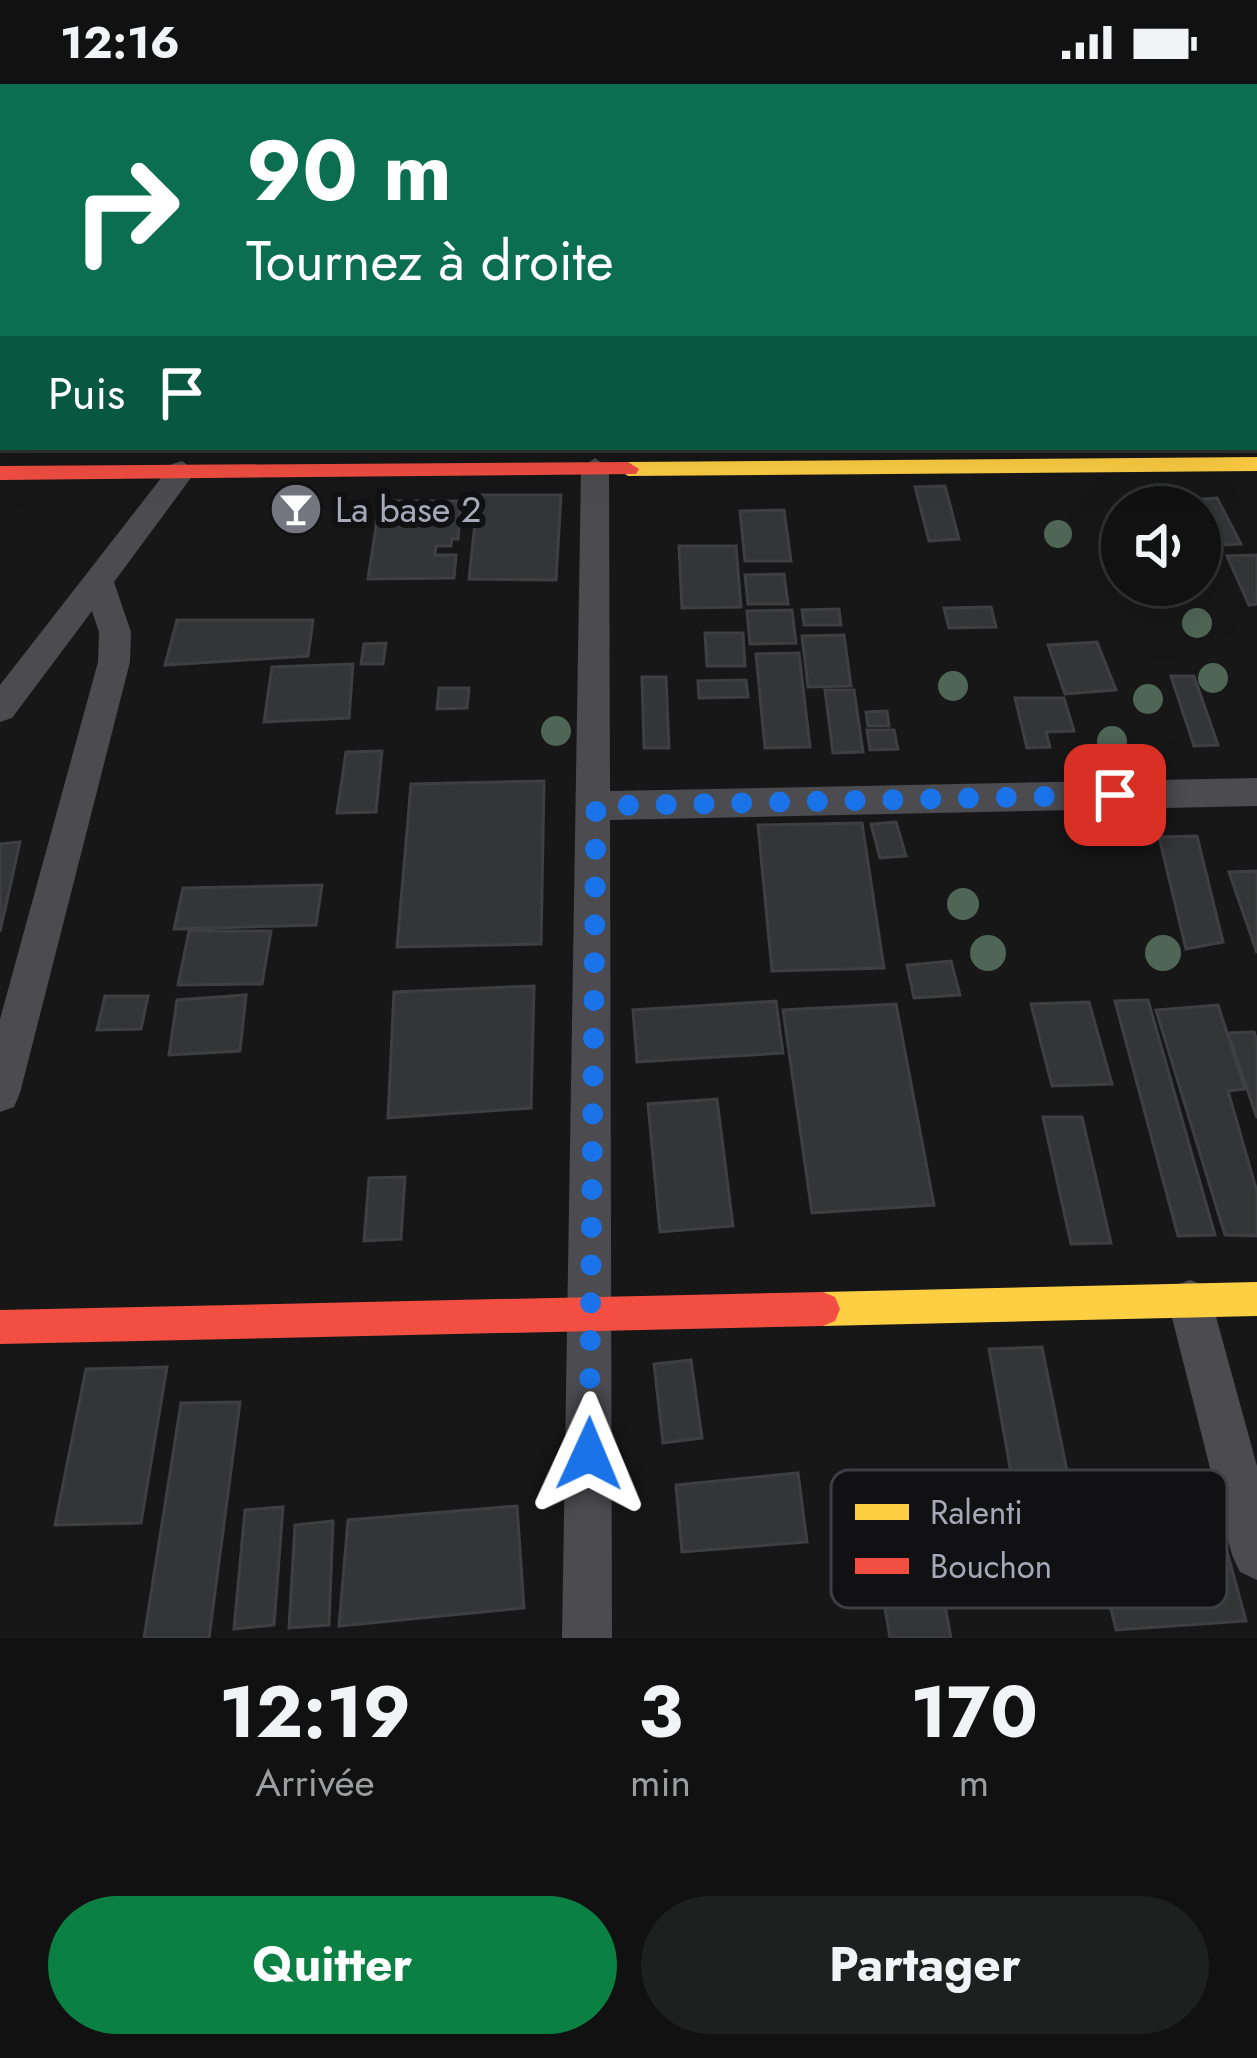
<!DOCTYPE html>
<html lang="fr">
<head>
<meta charset="utf-8">
<style>
  body { margin:0; font-family:Jost,sans-serif; background:#1e1f1f; color:#f1f3f6; height:100vh; display:flex; flex-direction:column; font-size:45px; white-space:nowrap }
  * { box-sizing:border-box; margin:0 }
  p { font-size:39px; color:#9c9d9f }
  .icon { flex:none; width:66px; height:66px; fill:none; stroke:currentColor; stroke-width:2; stroke-linecap:round; stroke-linejoin:round }
  .map { position:relative; height:1554px; overflow:hidden }
  .details { display:flex; flex-direction:column; background:#111; flex:1 }
  .details>* { flex:none }
  .banner { position:absolute; left:0px; top:0px; width:1257px; height:366px; box-shadow:0 12px 48px #0002,0 0 0 3px #303131; background:#0b6e4f; color:#fff; overflow:hidden }
  .tools { position:absolute; left:1101px; top:402px; display:grid; gap:24px }
  .tools a { display:grid; place-items:center; width:120px; height:120px; border-radius:50%; background:#111; box-shadow:0 12px 48px #0002,0 0 0 3px #303131; font-size:60px }
  .pin { position:absolute; display:grid; place-items:center; width:102px; height:102px; color:#fff; margin:-51px; border-radius:24px; box-shadow:0 6px 18px #0006 }
  .me { position:absolute; width:132px; margin:-66px; rotate:1deg; stroke-linejoin:round; filter:drop-shadow(0 0 9px #0008) }
  .turn { display:flex; align-items:center; gap:42px; height:252px; padding:0 48px; font-size:54px }
  .turn .icon { width:156px; height:156px; stroke-width:2.5 }
  .turn b { display:block; font-size:84px; line-height:102px }
  .then { display:flex; align-items:center; height:114px; padding:0 48px; background:#0003; gap:24px; font-size:45px }
  .eta { display:flex; justify-content:space-evenly; align-items:center; height:204px; text-align:center }
  .eta b { font-size:72px; font-weight:700; line-height:84px }
  .action { display:flex; gap:24px; margin-top:auto; padding:24px 48px }
  .action a { flex:1; height:138px; border-radius:72px; background:#0b8043; color:#fff; font-size:48px; font-weight:700; line-height:138px; text-align:center }
  .action a+a { background:#1e1f1f; color:#f1f3f6 }
  .status { display:flex; justify-content:space-between; align-items:center; height:84px; padding:0 60px; background:#111; direction:ltr }
  .status svg { height:33px; fill:currentColor }
  .map>svg:first-child { display:block }
</style>
</head>
<body>
<div class="status"><b>12:16</b><svg viewBox="0 0 49 12"><path d="M0 12V9h3v3zM5 12V6h3v6zM10 12V3h3v9zM15 12V0h3v12zM26 1h20v11H26zM47 4h2v5h-2z"/></svg></div>
<div class="map">
<svg width="1257" height="1554" viewBox="0 0 1257 1554">
  <rect width="100%" height="100%" fill="#171717"/>
  <path fill="#343537" stroke="#3f3f43" stroke-width="3" d="M 945,402 L 959,455 L 929,457 L 915,403 Z
    M 478,411 L 561,411 L 556,496 L 469,495 Z
    M 1217,414 L 1241,460 L 1225,461 L 1202,415 Z
    M 380,417 L 461,417 L 458,455 L 452,455 L 451,462 L 436,462 L 435,471 L 456,471 L 454,494 L 368,495 Z
    M 784,426 L 791,477 L 745,477 L 740,427 Z
    M 679,462 L 736,462 L 741,523 L 682,524 Z
    M 1257,471 L 1257,520 L 1249,521 L 1227,472 Z
    M 784,490 L 788,520 L 748,520 L 745,491 Z
    M 991,523 L 996,543 L 949,544 L 944,524 Z
    M 839,525 L 841,541 L 804,541 L 802,526 Z
    M 792,526 L 796,559 L 750,560 L 747,527 Z
    M 177,536 L 313,536 L 308,572 L 165,581 Z
    M 705,549 L 743,549 L 745,582 L 707,582 Z
    M 844,551 L 851,602 L 808,603 L 802,552 Z
    M 1097,558 L 1116,606 L 1065,610 L 1048,561 Z
    M 386,559 L 383,580 L 361,580 L 364,560 Z
    M 799,569 L 810,663 L 765,664 L 756,570 Z
    M 353,580 L 349,634 L 264,638 L 272,583 Z
    M 1171,592 L 1194,592 L 1218,661 L 1194,662 Z
    M 642,593 L 666,593 L 669,664 L 644,664 Z
    M 746,596 L 748,613 L 699,614 L 698,597 Z
    M 439,604 L 469,604 L 467,624 L 437,625 Z
    M 825,606 L 854,606 L 863,668 L 833,669 Z
    M 1015,614 L 1064,614 L 1074,647 L 1046,648 L 1050,663 L 1027,664 Z
    M 887,627 L 889,642 L 868,642 L 866,628 Z
    M 867,646 L 894,646 L 898,665 L 870,666 Z
    M 382,667 L 376,728 L 337,729 L 346,668 Z
    M 544,697 L 541,860 L 397,863 L 411,700 Z
    M 896,738 L 906,772 L 880,774 L 871,740 Z
    M 862,739 L 884,884 L 772,887 L 758,741 Z
    M 1197,752 L 1223,858 L 1186,865 L 1159,753 Z
    M 20,758 L 0,848 L 0,760 Z
    M 1257,787 L 1257,869 L 1229,788 Z
    M 322,801 L 316,841 L 174,845 L 183,804 Z
    M 189,847 L 271,847 L 262,900 L 178,901 Z
    M 951,877 L 960,911 L 914,914 L 907,881 Z
    M 534,902 L 531,1024 L 388,1034 L 394,908 Z
    M 246,911 L 240,967 L 169,971 L 177,916 Z
    M 105,912 L 148,912 L 141,945 L 97,946 Z
    M 1148,916 L 1215,1151 L 1178,1152 L 1115,917 Z
    M 776,917 L 783,969 L 637,978 L 633,926 Z
    M 1089,918 L 1112,1000 L 1052,1002 L 1031,920 Z
    M 896,920 L 934,1121 L 812,1129 L 783,926 Z
    M 1218,921 L 1245,1005 L 1228,1007 L 1257,1108 L 1257,1152 L 1225,1151 L 1156,926 Z
    M 1254,948 L 1257,957 L 1257,1034 L 1228,949 Z
    M 717,1015 L 733,1142 L 660,1148 L 648,1020 Z
    M 1043,1033 L 1082,1033 L 1111,1159 L 1071,1160 Z
    M 405,1093 L 401,1155 L 364,1157 L 369,1094 Z
    M 1042,1263 L 1083,1466 L 1025,1468 L 989,1265 Z
    M 691,1276 L 702,1354 L 663,1359 L 654,1280 Z
    M 167,1283 L 141,1439 L 55,1441 L 86,1285 Z
    M 240,1318 L 209,1554 L 144,1554 L 181,1319 Z
    M 798,1389 L 807,1458 L 682,1468 L 676,1401 Z
    M 517,1422 L 524,1524 L 339,1542 L 348,1436 Z
    M 283,1423 L 274,1541 L 234,1545 L 245,1426 Z
    M 333,1437 L 329,1541 L 289,1544 L 295,1441 Z
    M 1222,1449 L 1246,1537 L 1116,1546 L 1095,1457 Z
    M 934,1461 L 951,1554 L 890,1554 L 875,1466 Z"/>
  <g fill="none" stroke-linecap="round" stroke-linejoin="round">
    <path fill="#4b4b50" fill-rule="evenodd" d="M 129,0 L 151,0 L 128,3 Z
      M 837,0 L 859,0 L 859,3 L 837,3 Z
      M 1254,128 L 1257,128 L 1257,142 L 1254,142 Z
      M 0,133 L 3,133 L 3,147 L 0,147 Z
      M 595,374 L 609,384 L 610,707 L 1257,694 L 1257,722 L 610,736 L 612,1554 L 562,1554 L 581,384 Z
      M 182,377 L 196,387 L 114,498 L 131,548 L 130,578 L 20,1009 L 14,1023 L 0,1028 L 0,935 L 98,578 L 99,548 L 92,527 L 12,634 L 0,638 L 0,601 L 172,380 Z
      M 1190,1196 L 1206,1202 L 1212,1218 L 1257,1382 L 1257,1496 L 1240,1488 L 1232,1471 L 1168,1218 L 1174,1202 Z"/>
    <path fill="#ffcf43" fill-rule="evenodd" d="M 1254,335 L 1257,335 L 1257,349 L 1254,349 Z
      M 1257,373 L 1257,387 L 628,392 L 617,385 L 628,378 Z
      M 1257,1198 L 1257,1232 L 823,1242 L 811,1237 L 806,1225 L 811,1213 L 823,1208 Z"/>
    <path fill="#f24e42" fill-rule="evenodd" d="M 628,378 L 639,385 L 636,390 L 0,396 L 0,382 Z
      M 823,1208 L 835,1213 L 840,1225 L 835,1237 L 823,1242 L 0,1260 L 0,1226 Z"/>
  </g>
  <g fill="#4f6555">
    <circle cx="1058" cy="450" r="14"/>
    <circle cx="1197" cy="539" r="15"/>
    <circle cx="1213" cy="594" r="15"/>
    <circle cx="953" cy="602" r="15"/>
    <circle cx="1148" cy="615" r="15"/>
    <circle cx="556" cy="647" r="15"/>
    <circle cx="1112" cy="657" r="15"/>
    <circle cx="963" cy="820" r="16"/>
    <circle cx="988" cy="869" r="18"/>
    <circle cx="1163" cy="869" r="18"/>
  </g>
  <g fill="none" stroke-linecap="round" stroke-linejoin="round">
    <path stroke="#1a73e8" stroke-width="21" stroke-dasharray="0 37.8" d="M 589,1370 L 596,722 L 1115,711"/>
  </g>
  <defs>
    <g id="bar-disc" transform="scale(2.7)"><circle r="9.5" fill="#757680" stroke="#111113"/><path d="M-6-5H6L.8 .8V4.5H3.5V6h-7V4.5H-.8V.8Z" fill="#fff"/></g>
  </defs>
  <g fill-rule="evenodd">
    <use href="#bar-disc" x="296" y="425"/>
  </g>
  <g text-anchor="middle" stroke-width="12" stroke-linejoin="round" paint-order="stroke">
    <g font-size="36" fill="#a7a9b8" stroke="#111113" text-anchor="start">
      <text x="335" y="438">La base 2</text>
    </g>
  </g>
  <rect x="831" y="1386" width="396" height="138" rx="18" fill="#111113" stroke="#3e3f45" stroke-width="3"/>
  <rect x="855" y="1420" width="54" height="16" fill="#ffcf43"/>
  <rect x="855" y="1474" width="54" height="16" fill="#f24e42"/>
  <g font-size="33" fill="#a7a9b8">
    <text x="930" y="1440">Ralenti</text>
    <text x="930" y="1494">Bouchon</text>
  </g>
</svg>
<div class="tools">
<a><svg class="icon" aria-label="sound" viewBox="0 0 24 24"><path d="M4 9h4l5-4v14l-5-4H4zM17 9q2 3 0 6"/></svg></a>
</div>
<div class="pin" style="left:1115px;top:711px;background:#d93025"><svg class="icon" aria-label="arrive" viewBox="0 0 24 24"><path d="M6 21V4h12l-3 4 3 4H6"/></svg></div>
<svg class="me" style="left:589px;top:1370px" viewBox="-20 -20 40 40"><path d="M0-17L14 15 0 8-14 15z" fill="#1a73e8" stroke="#fff" stroke-width="4"/></svg>
<div class="banner">
<div class="turn"><svg class="icon" aria-label="right" viewBox="0 0 24 24"><path d="M7 20v-9h11M14 6l5 5-5 5"/></svg><div><b>90 m</b>Tournez à droite</div></div>
<div class="then">Puis<svg class="icon" aria-label="arrive" viewBox="0 0 24 24"><path d="M6 21V4h12l-3 4 3 4H6"/></svg></div>
</div>
</div>
<section class="details">
<div class="eta">
<div><b>12:19</b><p>Arrivée</p></div>
<div><b>3</b><p>min</p></div>
<div><b>170</b><p>m</p></div>
</div>
<div class="action"><a>Quitter</a><a>Partager</a></div>
</section>
</body>
</html>
